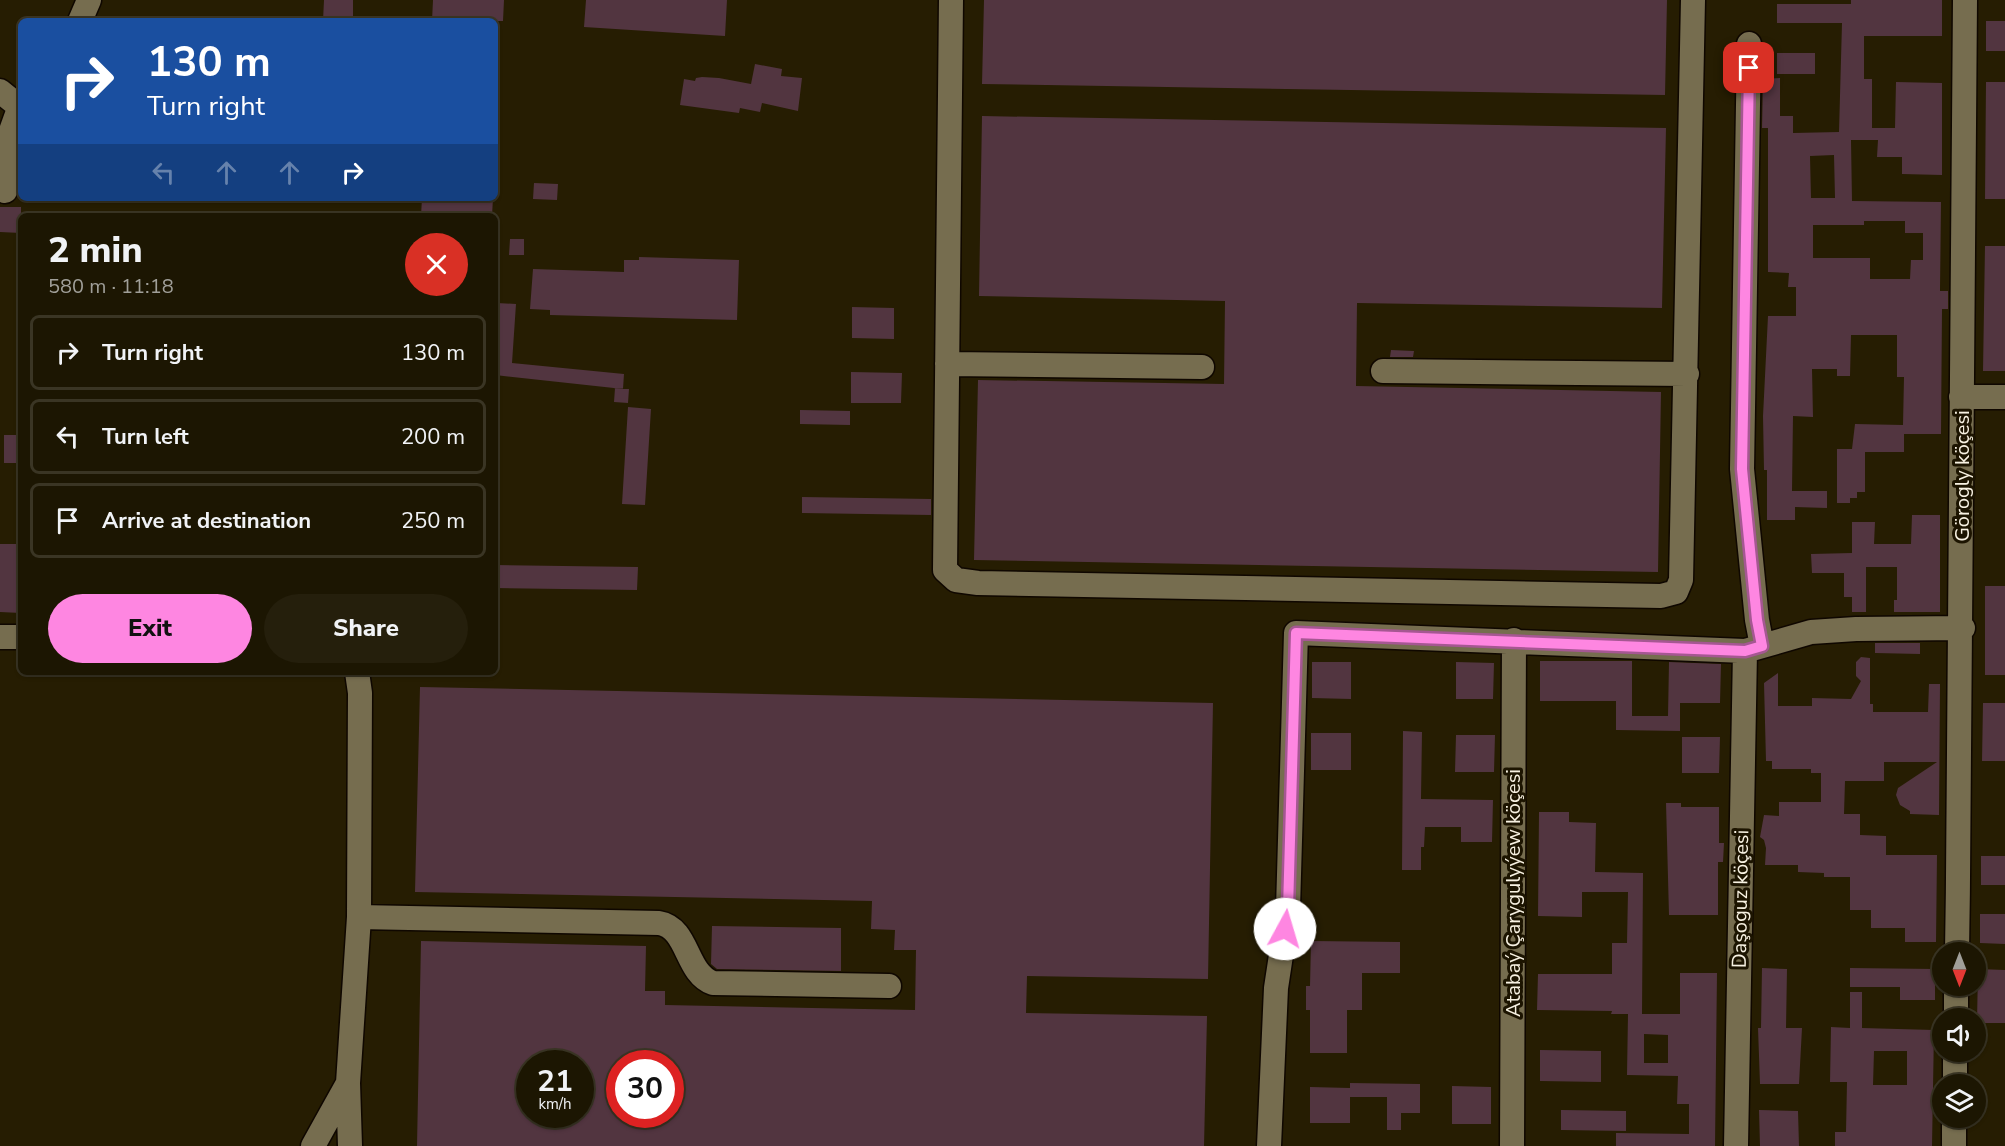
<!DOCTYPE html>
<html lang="en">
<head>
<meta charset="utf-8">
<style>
  body { margin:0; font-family:"Nunito Sans",sans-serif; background:#251f0c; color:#f1f3f6; height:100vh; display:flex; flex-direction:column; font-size:22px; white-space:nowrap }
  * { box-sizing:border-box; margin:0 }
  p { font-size:20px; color:#a09f99 }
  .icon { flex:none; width:33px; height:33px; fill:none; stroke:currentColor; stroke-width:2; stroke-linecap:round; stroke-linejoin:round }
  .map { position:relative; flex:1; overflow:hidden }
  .side { position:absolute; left:18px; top:213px; width:480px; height:462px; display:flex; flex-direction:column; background:#1c1602; border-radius:9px; box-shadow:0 2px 4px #0004,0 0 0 2px #3a3524 }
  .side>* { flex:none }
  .top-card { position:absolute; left:18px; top:18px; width:480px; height:183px; border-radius:9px; box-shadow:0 2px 4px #0004,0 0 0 2px #3a3524; background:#1a4fa0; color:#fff; overflow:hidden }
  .needle { width:39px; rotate:180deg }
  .buttons { position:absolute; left:1932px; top:942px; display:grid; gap:12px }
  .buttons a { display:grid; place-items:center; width:54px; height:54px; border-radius:50%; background:#1c1602; box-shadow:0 2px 4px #0004,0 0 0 2px #3a3524; font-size:30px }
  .speed { position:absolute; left:516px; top:1050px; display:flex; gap:12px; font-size:30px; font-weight:700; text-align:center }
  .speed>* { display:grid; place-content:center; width:78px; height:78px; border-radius:50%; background:#1c1602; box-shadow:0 2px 4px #0004,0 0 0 2px #3a3524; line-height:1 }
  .speed small { font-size:15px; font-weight:400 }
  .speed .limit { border:9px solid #d22; background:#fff; color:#111 }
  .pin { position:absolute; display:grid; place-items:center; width:51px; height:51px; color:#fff; margin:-26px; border-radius:12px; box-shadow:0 3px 9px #0006 }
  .me { position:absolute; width:66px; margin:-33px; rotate:6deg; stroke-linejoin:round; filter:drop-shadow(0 0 4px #0008) }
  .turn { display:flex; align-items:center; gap:21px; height:126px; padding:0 30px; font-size:27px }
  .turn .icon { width:78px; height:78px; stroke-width:2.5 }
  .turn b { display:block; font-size:42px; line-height:51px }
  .lanes { display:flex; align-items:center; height:57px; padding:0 30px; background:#0003; justify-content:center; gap:30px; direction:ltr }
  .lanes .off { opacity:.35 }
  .round { display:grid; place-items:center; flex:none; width:63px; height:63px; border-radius:32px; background:#251f0c }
  .head { display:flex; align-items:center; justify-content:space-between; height:102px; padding:0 30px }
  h1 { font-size:36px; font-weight:800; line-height:45px }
  .cta { display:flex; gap:12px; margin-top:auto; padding:12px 30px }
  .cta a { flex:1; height:69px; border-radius:36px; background:#fe86e1; color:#111; font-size:24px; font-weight:800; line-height:69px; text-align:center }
  .cta a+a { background:#251f0c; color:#f1f3f6 }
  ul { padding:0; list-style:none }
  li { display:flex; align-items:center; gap:18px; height:75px; margin:0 12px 9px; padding:0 18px; border:3px solid #3a3524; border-radius:9px }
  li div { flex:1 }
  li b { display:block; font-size:22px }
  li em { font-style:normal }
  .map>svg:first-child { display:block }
</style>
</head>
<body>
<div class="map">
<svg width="2005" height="1146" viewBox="0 0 2005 1146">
  <rect width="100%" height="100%" fill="#261d02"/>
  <path fill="#523540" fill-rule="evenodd" d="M 324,0 L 353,0 L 353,21 L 323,21 Z
    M 433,0 L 504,0 L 503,21 L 432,21 Z
    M 586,0 L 727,0 L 725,36 L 584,27 Z
    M 984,0 L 1667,0 L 1665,95 L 982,84 Z
    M 1851,0 L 1942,0 L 1942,36 L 1864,36 L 1864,79 L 1872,79 L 1872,128 L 1895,128 L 1896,82 L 1942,83 L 1942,175 L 1902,174 L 1902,157 L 1877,157 L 1878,140 L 1851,140 L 1852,201 L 1941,202 L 1940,291 L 1948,291 L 1948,309 L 1942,309 L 1941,434 L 1904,434 L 1904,452 L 1865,452 L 1865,492 L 1857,492 L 1857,498 L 1850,498 L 1850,503 L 1837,503 L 1837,449 L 1852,449 L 1855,424 L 1903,425 L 1904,377 L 1897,377 L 1897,335 L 1851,335 L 1850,376 L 1837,376 L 1837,369 L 1812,369 L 1813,417 L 1793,416 L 1792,491 L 1827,491 L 1827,508 L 1795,507 L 1795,520 L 1767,520 L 1767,470 L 1764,470 L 1763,416 L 1768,316 L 1796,316 L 1796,287 L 1788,287 L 1789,273 L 1768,272 L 1768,128 L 1762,128 L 1763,79 L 1780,78 L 1780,116 L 1793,116 L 1793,133 L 1839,132 L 1842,23 L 1777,23 L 1777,4 L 1851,4 ZM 1834,155 L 1835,198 L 1811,198 L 1810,156 ZM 1864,221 L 1905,221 L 1905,233 L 1923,233 L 1923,260 L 1911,260 L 1910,279 L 1870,279 L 1870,258 L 1813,258 L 1813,225 L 1864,225 Z
    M 1986,21 L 2005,21 L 2005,51 L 1986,51 Z
    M 1777,53 L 1815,53 L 1815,74 L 1777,74 Z
    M 755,64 L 782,69 L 781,76 L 802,78 L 798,111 L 762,103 L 760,112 L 740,108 L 739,113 L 680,105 L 684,79 L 695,81 L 696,78 L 702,77 L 719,78 L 751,84 Z
    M 1986,82 L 2005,82 L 2005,199 L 1985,199 Z
    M 982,116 L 1666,128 L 1662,308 L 1357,303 L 1356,386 L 1661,392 L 1658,572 L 974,560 L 978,380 L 1224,384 L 1225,301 L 979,296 Z
    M 534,183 L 558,184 L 557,200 L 533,199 Z
    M 422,198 L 493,198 L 492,216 L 421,216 Z
    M 0,207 L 21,207 L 21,233 L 0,232 Z
    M 510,239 L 524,239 L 524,255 L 509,255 Z
    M 1985,246 L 2005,246 L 2005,371 L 1983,371 Z
    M 639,257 L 739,260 L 737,320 L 550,315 L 550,310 L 530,309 L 533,269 L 624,272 L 624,260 L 639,260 Z
    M 497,303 L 516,304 L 512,363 L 624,374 L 623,389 L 495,375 Z
    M 852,307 L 894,308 L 894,339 L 852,338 Z
    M 1391,350 L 1414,351 L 1413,357 L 1390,357 Z
    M 851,372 L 902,373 L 901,403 L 851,403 Z
    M 615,388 L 629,389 L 628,403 L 614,402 Z
    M 628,407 L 651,409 L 645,505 L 622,504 Z
    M 800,410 L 850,411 L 850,425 L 800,424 Z
    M 4,435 L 21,435 L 21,463 L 4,463 Z
    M 802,497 L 931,499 L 931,515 L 802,513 Z
    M 1912,515 L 1940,515 L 1940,612 L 1894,612 L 1894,600 L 1897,600 L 1897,567 L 1866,567 L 1866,612 L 1852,612 L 1852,597 L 1844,597 L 1844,573 L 1812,573 L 1811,554 L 1852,553 L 1852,522 L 1875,522 L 1874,544 L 1911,544 Z
    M 0,544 L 21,544 L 21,613 L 0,612 Z
    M 495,565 L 638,567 L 637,590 L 495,588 Z
    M 1985,586 L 2005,586 L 2005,675 L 1985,675 Z
    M 1875,643 L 1920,643 L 1920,654 L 1875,653 Z
    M 1861,657 L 1870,658 L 1870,704 L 1873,704 L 1873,712 L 1928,712 L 1929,684 L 1940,684 L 1939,815 L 1910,814 L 1910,811 L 1900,805 L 1896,795 L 1898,788 L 1937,762 L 1884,762 L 1884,781 L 1845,781 L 1844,814 L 1860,814 L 1860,835 L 1886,836 L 1886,855 L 1937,855 L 1936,942 L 1905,942 L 1905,928 L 1871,928 L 1871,910 L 1850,910 L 1850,877 L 1824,877 L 1824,873 L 1798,872 L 1798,865 L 1765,865 L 1766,848 L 1764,840 L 1760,837 L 1764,815 L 1779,816 L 1779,802 L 1821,802 L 1821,773 L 1811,773 L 1811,769 L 1772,769 L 1772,761 L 1766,761 L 1764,683 L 1778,673 L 1778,706 L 1812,706 L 1812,698 L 1851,699 L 1861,681 L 1856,676 L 1856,662 Z
    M 1540,661 L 1632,661 L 1632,716 L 1668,716 L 1669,662 L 1721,664 L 1720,703 L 1680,703 L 1680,731 L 1616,730 L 1616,701 L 1540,701 Z
    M 1312,662 L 1351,662 L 1351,699 L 1312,698 Z
    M 1456,662 L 1494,663 L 1493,699 L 1456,699 Z
    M 420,687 L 1213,703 L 1208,979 L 1027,976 L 1026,1013 L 1207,1016 L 1204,1146 L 417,1146 L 421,941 L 646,946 L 645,991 L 665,991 L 665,1005 L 915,1010 L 916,950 L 894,950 L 895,930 L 871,929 L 872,901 L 415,892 ZM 530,1064 L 580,1064 L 580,1114 L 530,1114 ZM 620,1064 L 670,1064 L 670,1114 L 620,1114 Z
    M 1983,703 L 2005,703 L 2005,761 L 1982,761 Z
    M 1403,731 L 1422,732 L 1421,799 L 1493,800 L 1492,842 L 1461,842 L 1461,827 L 1425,827 L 1424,847 L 1421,847 L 1421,870 L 1402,870 Z
    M 1311,733 L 1351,733 L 1351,770 L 1311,770 Z
    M 1456,735 L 1495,735 L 1494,772 L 1455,772 Z
    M 1682,737 L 1720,737 L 1719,773 L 1682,773 Z
    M 1666,803 L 1681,803 L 1681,807 L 1719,807 L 1719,843 L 1724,843 L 1723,862 L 1718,862 L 1718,915 L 1669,915 Z
    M 1539,812 L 1569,812 L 1569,822 L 1596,823 L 1595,872 L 1643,873 L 1642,1014 L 1680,1014 L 1680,973 L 1717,973 L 1715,1146 L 1616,1146 L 1616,1133 L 1689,1134 L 1689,1104 L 1677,1104 L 1678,1076 L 1627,1075 L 1628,1014 L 1611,1014 L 1612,1011 L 1537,1010 L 1538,974 L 1612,974 L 1612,943 L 1627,943 L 1628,892 L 1582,892 L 1582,917 L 1538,916 ZM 1644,1034 L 1668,1035 L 1668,1063 L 1644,1063 Z
    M 1981,856 L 2005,856 L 2005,885 L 1981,885 Z
    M 1980,914 L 2005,914 L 2005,944 L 1980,943 Z
    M 712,926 L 841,928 L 841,971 L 717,969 L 711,964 Z
    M 1311,941 L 1400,942 L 1400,973 L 1362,973 L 1362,1010 L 1347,1010 L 1347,1053 L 1310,1053 L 1310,1010 L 1306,1010 L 1306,986 L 1310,986 Z
    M 1762,968 L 1787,969 L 1786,1028 L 1802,1028 L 1799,1084 L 1760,1084 L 1758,1028 L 1761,1028 Z
    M 1850,968 L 1935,969 L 1935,1000 L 1900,1000 L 1900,987 L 1850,987 Z
    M 1978,969 L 2005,970 L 2005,1023 L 1977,1023 Z
    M 1850,992 L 1862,992 L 1862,1028 L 1934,1030 L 1932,1146 L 1835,1146 L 1835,1132 L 1846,1132 L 1847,1082 L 1830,1082 L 1831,1027 L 1850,1028 ZM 1874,1051 L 1907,1051 L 1907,1085 L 1873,1085 Z
    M 1540,1050 L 1601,1051 L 1601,1082 L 1540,1081 Z
    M 1350,1083 L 1420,1084 L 1420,1113 L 1401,1113 L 1401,1130 L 1387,1130 L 1387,1097 L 1350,1097 Z
    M 1452,1086 L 1491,1087 L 1491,1124 L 1452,1124 Z
    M 1310,1087 L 1350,1088 L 1350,1123 L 1310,1123 Z
    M 1561,1110 L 1626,1111 L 1626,1131 L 1561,1130 Z
    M 1759,1110 L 1798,1111 L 1799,1146 L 1760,1146 Z"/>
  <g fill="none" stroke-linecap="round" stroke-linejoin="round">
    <g stroke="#0f0700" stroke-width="27">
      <path id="minor" d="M 951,0 L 945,570 L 956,580 L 978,583 L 1661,596 L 1676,592 L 1681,580 L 1693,0
        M 80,21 L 89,0
        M 1749,44 L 1742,469 L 1757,620 L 1762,646
        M 0,91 L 21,108
        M 5,191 L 11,131 L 21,103
        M 947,364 L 1202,367
        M 1383,371 L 1687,374
        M 1961,397 L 2005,397
        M 0,637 L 21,637
        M 359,917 L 659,923 C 689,928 685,973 713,983 L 889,986
        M 1957,952 C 1962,635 1962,318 1965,0
        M 1956,1018 L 1956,986
        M 1955,1084 L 1955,1052
        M 313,1146 L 348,1083
        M 350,1146 L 348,1083 L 359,917 L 360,693 L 357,672
        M 1269,1146 L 1276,988 L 1288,909 L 1296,633 L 1745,651 L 1811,632 L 1856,629 L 1963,628
        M 1512,1146 L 1514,640
        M 1736,1146 L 1745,651
        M 1954,1146 L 1954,1118"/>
    </g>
    <use href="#minor" stroke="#766d4f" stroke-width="24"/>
  </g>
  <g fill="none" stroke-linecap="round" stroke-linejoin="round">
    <g stroke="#a55792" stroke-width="15">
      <path id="route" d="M 1285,929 L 1288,909 L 1296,633 L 1745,651 L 1762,646 L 1757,620 L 1742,469 L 1749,68"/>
    </g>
    <use href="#route" stroke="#fe86e1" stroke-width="10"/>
  </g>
  <g text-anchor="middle" stroke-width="6" stroke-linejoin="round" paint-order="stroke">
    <g font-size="20" fill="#f8f2e2" stroke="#1c1400">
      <text transform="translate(1962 476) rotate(-90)" y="7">Görogly köçesi</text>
      <text transform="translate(1513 893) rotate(-90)" y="7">Atabaý Çarygulyýew köçesi</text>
      <text transform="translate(1740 899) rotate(-89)" y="7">Daşoguz köçesi</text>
    </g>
  </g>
</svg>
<div class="buttons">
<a><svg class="needle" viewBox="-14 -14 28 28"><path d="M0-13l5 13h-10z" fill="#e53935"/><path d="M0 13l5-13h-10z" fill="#a09f99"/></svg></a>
<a><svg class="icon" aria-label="sound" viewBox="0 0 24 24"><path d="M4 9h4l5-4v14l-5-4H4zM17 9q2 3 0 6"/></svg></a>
<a><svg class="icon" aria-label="layers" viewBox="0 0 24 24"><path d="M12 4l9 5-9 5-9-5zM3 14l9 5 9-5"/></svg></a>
</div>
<div class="speed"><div>21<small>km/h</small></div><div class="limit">30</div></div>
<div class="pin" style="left:1749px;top:68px;background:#d93025"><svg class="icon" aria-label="arrive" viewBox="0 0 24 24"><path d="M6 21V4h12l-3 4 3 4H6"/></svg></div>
<svg class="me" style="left:1285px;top:929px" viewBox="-20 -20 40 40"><circle r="19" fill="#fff"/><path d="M0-13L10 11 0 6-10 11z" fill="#fe86e1"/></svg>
<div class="top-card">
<div class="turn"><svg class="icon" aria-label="right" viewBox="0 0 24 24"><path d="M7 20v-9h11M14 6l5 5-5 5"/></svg><div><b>130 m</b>Turn right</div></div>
<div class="lanes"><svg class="icon off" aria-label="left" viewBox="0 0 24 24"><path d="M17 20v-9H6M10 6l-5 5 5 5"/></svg><svg class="icon off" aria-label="ahead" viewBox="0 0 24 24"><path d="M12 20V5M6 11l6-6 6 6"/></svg><svg class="icon off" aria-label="ahead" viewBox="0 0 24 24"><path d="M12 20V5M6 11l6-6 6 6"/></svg><svg class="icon" aria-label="right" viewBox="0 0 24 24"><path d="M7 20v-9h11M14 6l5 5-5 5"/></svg></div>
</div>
<section class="side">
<div class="head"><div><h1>2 min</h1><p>580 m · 11:18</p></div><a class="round" style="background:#d93025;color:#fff"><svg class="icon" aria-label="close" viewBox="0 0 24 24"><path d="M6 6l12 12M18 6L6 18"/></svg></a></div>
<ul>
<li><svg class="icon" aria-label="right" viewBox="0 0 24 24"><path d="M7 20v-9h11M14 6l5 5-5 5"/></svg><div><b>Turn right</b></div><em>130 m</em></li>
<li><svg class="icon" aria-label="left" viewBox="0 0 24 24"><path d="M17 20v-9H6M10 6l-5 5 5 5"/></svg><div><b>Turn left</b></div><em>200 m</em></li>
<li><svg class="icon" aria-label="arrive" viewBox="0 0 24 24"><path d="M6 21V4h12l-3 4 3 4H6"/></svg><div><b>Arrive at destination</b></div><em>250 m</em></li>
</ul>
<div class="cta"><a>Exit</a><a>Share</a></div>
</section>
</div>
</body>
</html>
